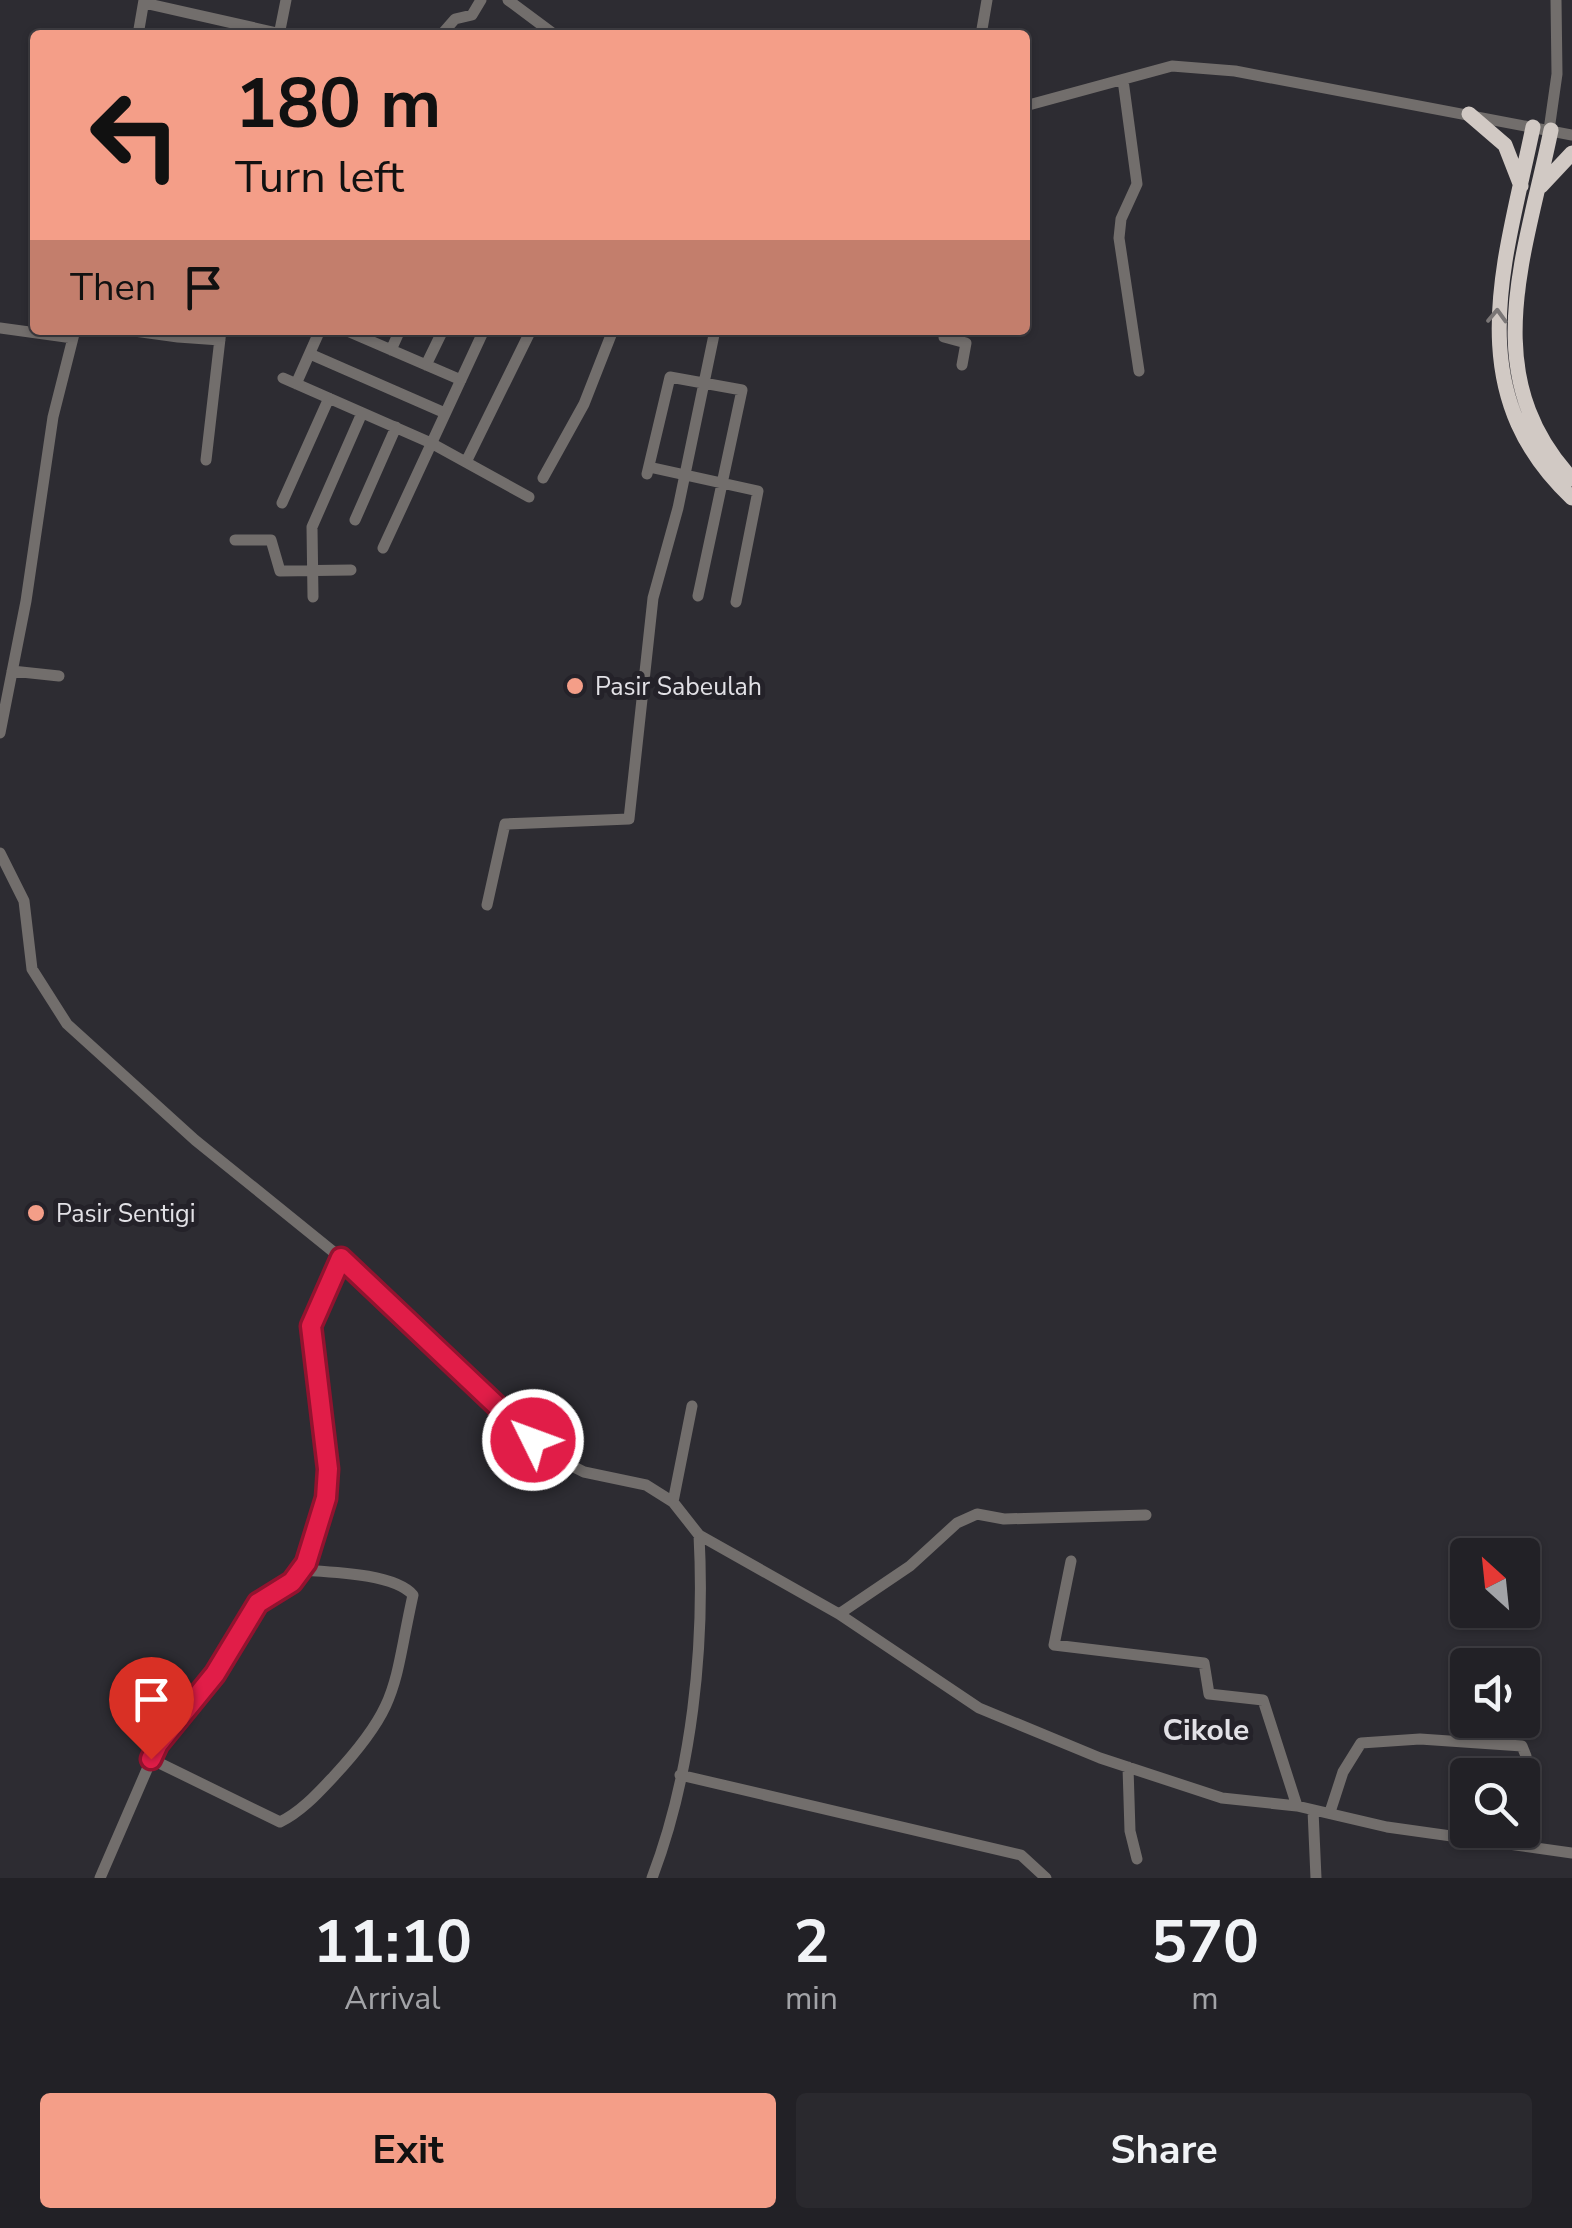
<!DOCTYPE html>
<html lang="en">
<head>
<meta charset="utf-8">
<style>
  body { margin:0; font-family:"Nunito Sans",sans-serif; background:#2a292e; color:#f1f3f6; height:100vh; display:flex; flex-direction:column; font-size:38px; white-space:nowrap }
  * { box-sizing:border-box; margin:0 }
  p { font-size:32px; color:#a2a3a7 }
  .icon { flex:none; width:55px; height:55px; fill:none; stroke:currentColor; stroke-width:2; stroke-linecap:round; stroke-linejoin:round }
  .map { position:relative; height:1878px; overflow:hidden }
  .details { display:flex; flex-direction:column; background:#222126; flex:1 }
  .details>* { flex:none }
  .top-card { position:absolute; left:30px; top:30px; width:1000px; height:305px; border-radius:10px; box-shadow:0 2px 8px #0004,0 0 0 2px #3f3e43; background:#f49e88; color:#111; overflow:hidden }
  .needle { width:65px; rotate:333deg }
  .fabs { position:absolute; left:1450px; top:1538px; display:grid; gap:20px }
  .fabs a { display:grid; place-items:center; width:90px; height:90px; border-radius:10px; background:#222126; box-shadow:0 2px 8px #0004,0 0 0 2px #3f3e43; font-size:50px }
  .pin { position:absolute; display:grid; place-items:center; width:85px; height:85px; color:#fff; margin:-102px -42px; border-radius:50% 50% 50% 0; rotate:-45deg; box-shadow:0 0 10px #0007 }
  .pin .icon { rotate:45deg }
  .me { position:absolute; width:110px; margin:-55px; rotate:312deg; stroke-linejoin:round; filter:drop-shadow(0 0 8px #0008) }
  .turn { display:flex; align-items:center; gap:35px; height:210px; padding:0 40px; font-size:45px }
  .turn .icon { width:130px; height:130px; stroke-width:2.5 }
  .turn b { display:block; font-size:70px; line-height:85px }
  .then { display:flex; align-items:center; height:95px; padding:0 40px; background:#0003; gap:20px; font-size:38px }
  .eta { display:flex; justify-content:space-evenly; align-items:center; height:170px; text-align:center }
  .eta b { font-size:60px; font-weight:700; line-height:70px }
  .cta { display:flex; gap:20px; margin-top:auto; padding:20px 40px }
  .cta a { flex:1; height:115px; border-radius:10px; background:#f49e88; color:#111; font-size:40px; font-weight:700; line-height:115px; text-align:center }
  .cta a+a { background:#2a292e; color:#f1f3f6 }
  .map>svg:first-child { display:block }
</style>
</head>
<body>
<div class="map">
<svg width="1572" height="1878" viewBox="0 0 1572 1878">
  <rect width="100%" height="100%" fill="#2d2c32"/>
  <g fill="none" stroke-linecap="round" stroke-linejoin="round">
    <path stroke="#726e6c" stroke-width="11" d="M 508,0 L 555,35
      M 144,3 L 286,35
      M 280,30 L 286,0
      M 138,35 L 144,0
      M 441,35 L 455,19 L 472,15 L 481,0
      M 981,35 L 987,0
      M 1123,80 L 1137,184 L 1121,219 L 1119,238 L 1139,371
      M 1025,106 L 1172,66 L 1235,71 L 1572,135
      M 1549,130 L 1557,74 L 1556,0
      M 0,328 L 73,338
      M 127,330 L 178,337 L 179,330
      M 345,330 L 461,380
      M 944,330 L 944,337 L 966,343 L 962,365
      M 178,337 L 220,340
      M 391,350 L 400,330
      M 310,354 L 445,413
      M 426,365 L 443,330
      M 283,378 L 431,443 L 529,497
      M 296,384 L 320,330
      M 206,460 L 221,330
      M 466,462 L 531,330
      M 649,467 L 758,491 L 736,602
      M 647,474 L 670,377 L 742,390 L 698,596
      M 543,478 L 584,404 L 613,330
      M 282,503 L 329,398
      M 355,520 L 396,427
      M 235,540 L 271,540 L 280,571 L 351,570
      M 383,548 L 484,330
      M 313,597 L 312,527 L 362,413
      M 12,671 L 59,676
      M 0,733 L 26,601 L 53,417 L 75,330
      M 0,853 L 24,901 L 32,969 L 67,1024 L 195,1140 L 341,1258 L 550,1455 L 584,1472 L 646,1485 L 673,1502 L 699,1535 L 839,1614 L 979,1708 L 1100,1758 L 1222,1798 L 1297,1806 L 1387,1827 L 1572,1853
      M 487,905 L 505,824 L 629,819 L 653,598 L 678,508 L 715,330
      M 673,1502 L 692,1406
      M 1071,1561 L 1054,1645 L 1204,1663 L 1209,1694 L 1263,1700 L 1297,1806
      M 839,1614 L 910,1566 L 957,1523 L 977,1514 L 1004,1519 L 1146,1515
      M 151,1759 L 280,1822 C 301,1812 318,1793 334,1776 C 401,1704 393,1685 413,1595 C 394,1573 329,1572 301,1570
      M 1128,1767 L 1130,1831 L 1137,1859
      M 680,1775 L 1021,1855 L 1046,1878
      M 1313,1810 L 1316,1878
      M 1330,1812 L 1343,1772 L 1361,1743 L 1420,1739 L 1522,1746 L 1526,1756 L 1522,1815
      M 100,1878 L 158,1744 L 215,1674 L 258,1603 L 292,1582 L 306,1563 L 326,1498 L 328,1469 L 311,1326 L 341,1258
      M 652,1878 C 692,1773 705,1647 699,1535"/>
    <path stroke="#d1c9c4" stroke-width="15" d="M 1469,114 L 1505,145 L 1521,186
      M 1533,127 C 1506,259 1457,390 1572,498
      M 1551,130 C 1526,253 1475,375 1572,479
      M 1541,186 L 1572,153"/>
  </g>
  <defs><path id="oneway-chevron" d="M-2-3.5L2.5 0L-2 3.5" fill="none" stroke-width="1.6" stroke-linecap="round" stroke-linejoin="round" transform="scale(2.5)"/></defs>
  <use stroke="#7a7676" href="#oneway-chevron" transform="translate(1497 316) rotate(-88)"/>
  <g fill="none" stroke-linecap="round" stroke-linejoin="round">
    <g stroke="#92132f" stroke-width="25">
      <path id="route" d="M 151,1759 L 158,1744 L 215,1674 L 258,1603 L 292,1582 L 306,1563 L 326,1498 L 328,1469 L 311,1326 L 341,1258 L 533,1440"/>
    </g>
    <use href="#route" stroke="#e11d48" stroke-width="18"/>
  </g>
  <g fill="#f49e88" stroke="#242229" stroke-width="4">
    <circle cx="575" cy="686" r="10"/>
    <circle cx="36" cy="1213" r="10"/>
  </g>
  <g text-anchor="middle" stroke-width="10" stroke-linejoin="round" paint-order="stroke">
    <g font-size="25" fill="#e2e1e6" stroke="#242229" text-anchor="start">
      <text x="595" y="695">Pasir Sabeulah</text>
      <text x="56" y="1222">Pasir Sentigi</text>
    </g>
    <g font-size="30" font-weight="bold" fill="#e2e1e6" stroke="#242229">
      <text x="1206" y="1740">Cikole</text>
    </g>
  </g>
</svg>
<div class="fabs">
<a><svg class="needle" viewBox="-14 -14 28 28"><path d="M0-13l5 13h-10z" fill="#e53935"/><path d="M0 13l5-13h-10z" fill="#a2a3a7"/></svg></a>
<a><svg class="icon" aria-label="sound" viewBox="0 0 24 24"><path d="M4 9h4l5-4v14l-5-4H4zM17 9q2 3 0 6"/></svg></a>
<a><svg class="icon" aria-label="search" viewBox="0 0 24 24"><circle cx="10" cy="10" r="6"/><path d="M15 15l6 6"/></svg></a>
</div>
<div class="pin" style="left:151px;top:1759px;background:#d93025"><svg class="icon" aria-label="arrive" viewBox="0 0 24 24"><path d="M6 21V4h12l-3 4 3 4H6"/></svg></div>
<svg class="me" style="left:533px;top:1440px" viewBox="-20 -20 40 40"><circle r="17" fill="#e11d48" stroke="#fff" stroke-width="3"/><path d="M0-11L8 9 0 5-8 9z" fill="#fff"/></svg>
<div class="top-card">
<div class="turn"><svg class="icon" aria-label="left" viewBox="0 0 24 24"><path d="M17 20v-9H6M10 6l-5 5 5 5"/></svg><div><b>180 m</b>Turn left</div></div>
<div class="then">Then<svg class="icon" aria-label="arrive" viewBox="0 0 24 24"><path d="M6 21V4h12l-3 4 3 4H6"/></svg></div>
</div>
</div>
<section class="details">
<div class="eta">
<div><b>11:10</b><p>Arrival</p></div>
<div><b>2</b><p>min</p></div>
<div><b>570</b><p>m</p></div>
</div>
<div class="cta"><a>Exit</a><a>Share</a></div>
</section>
</body>
</html>
